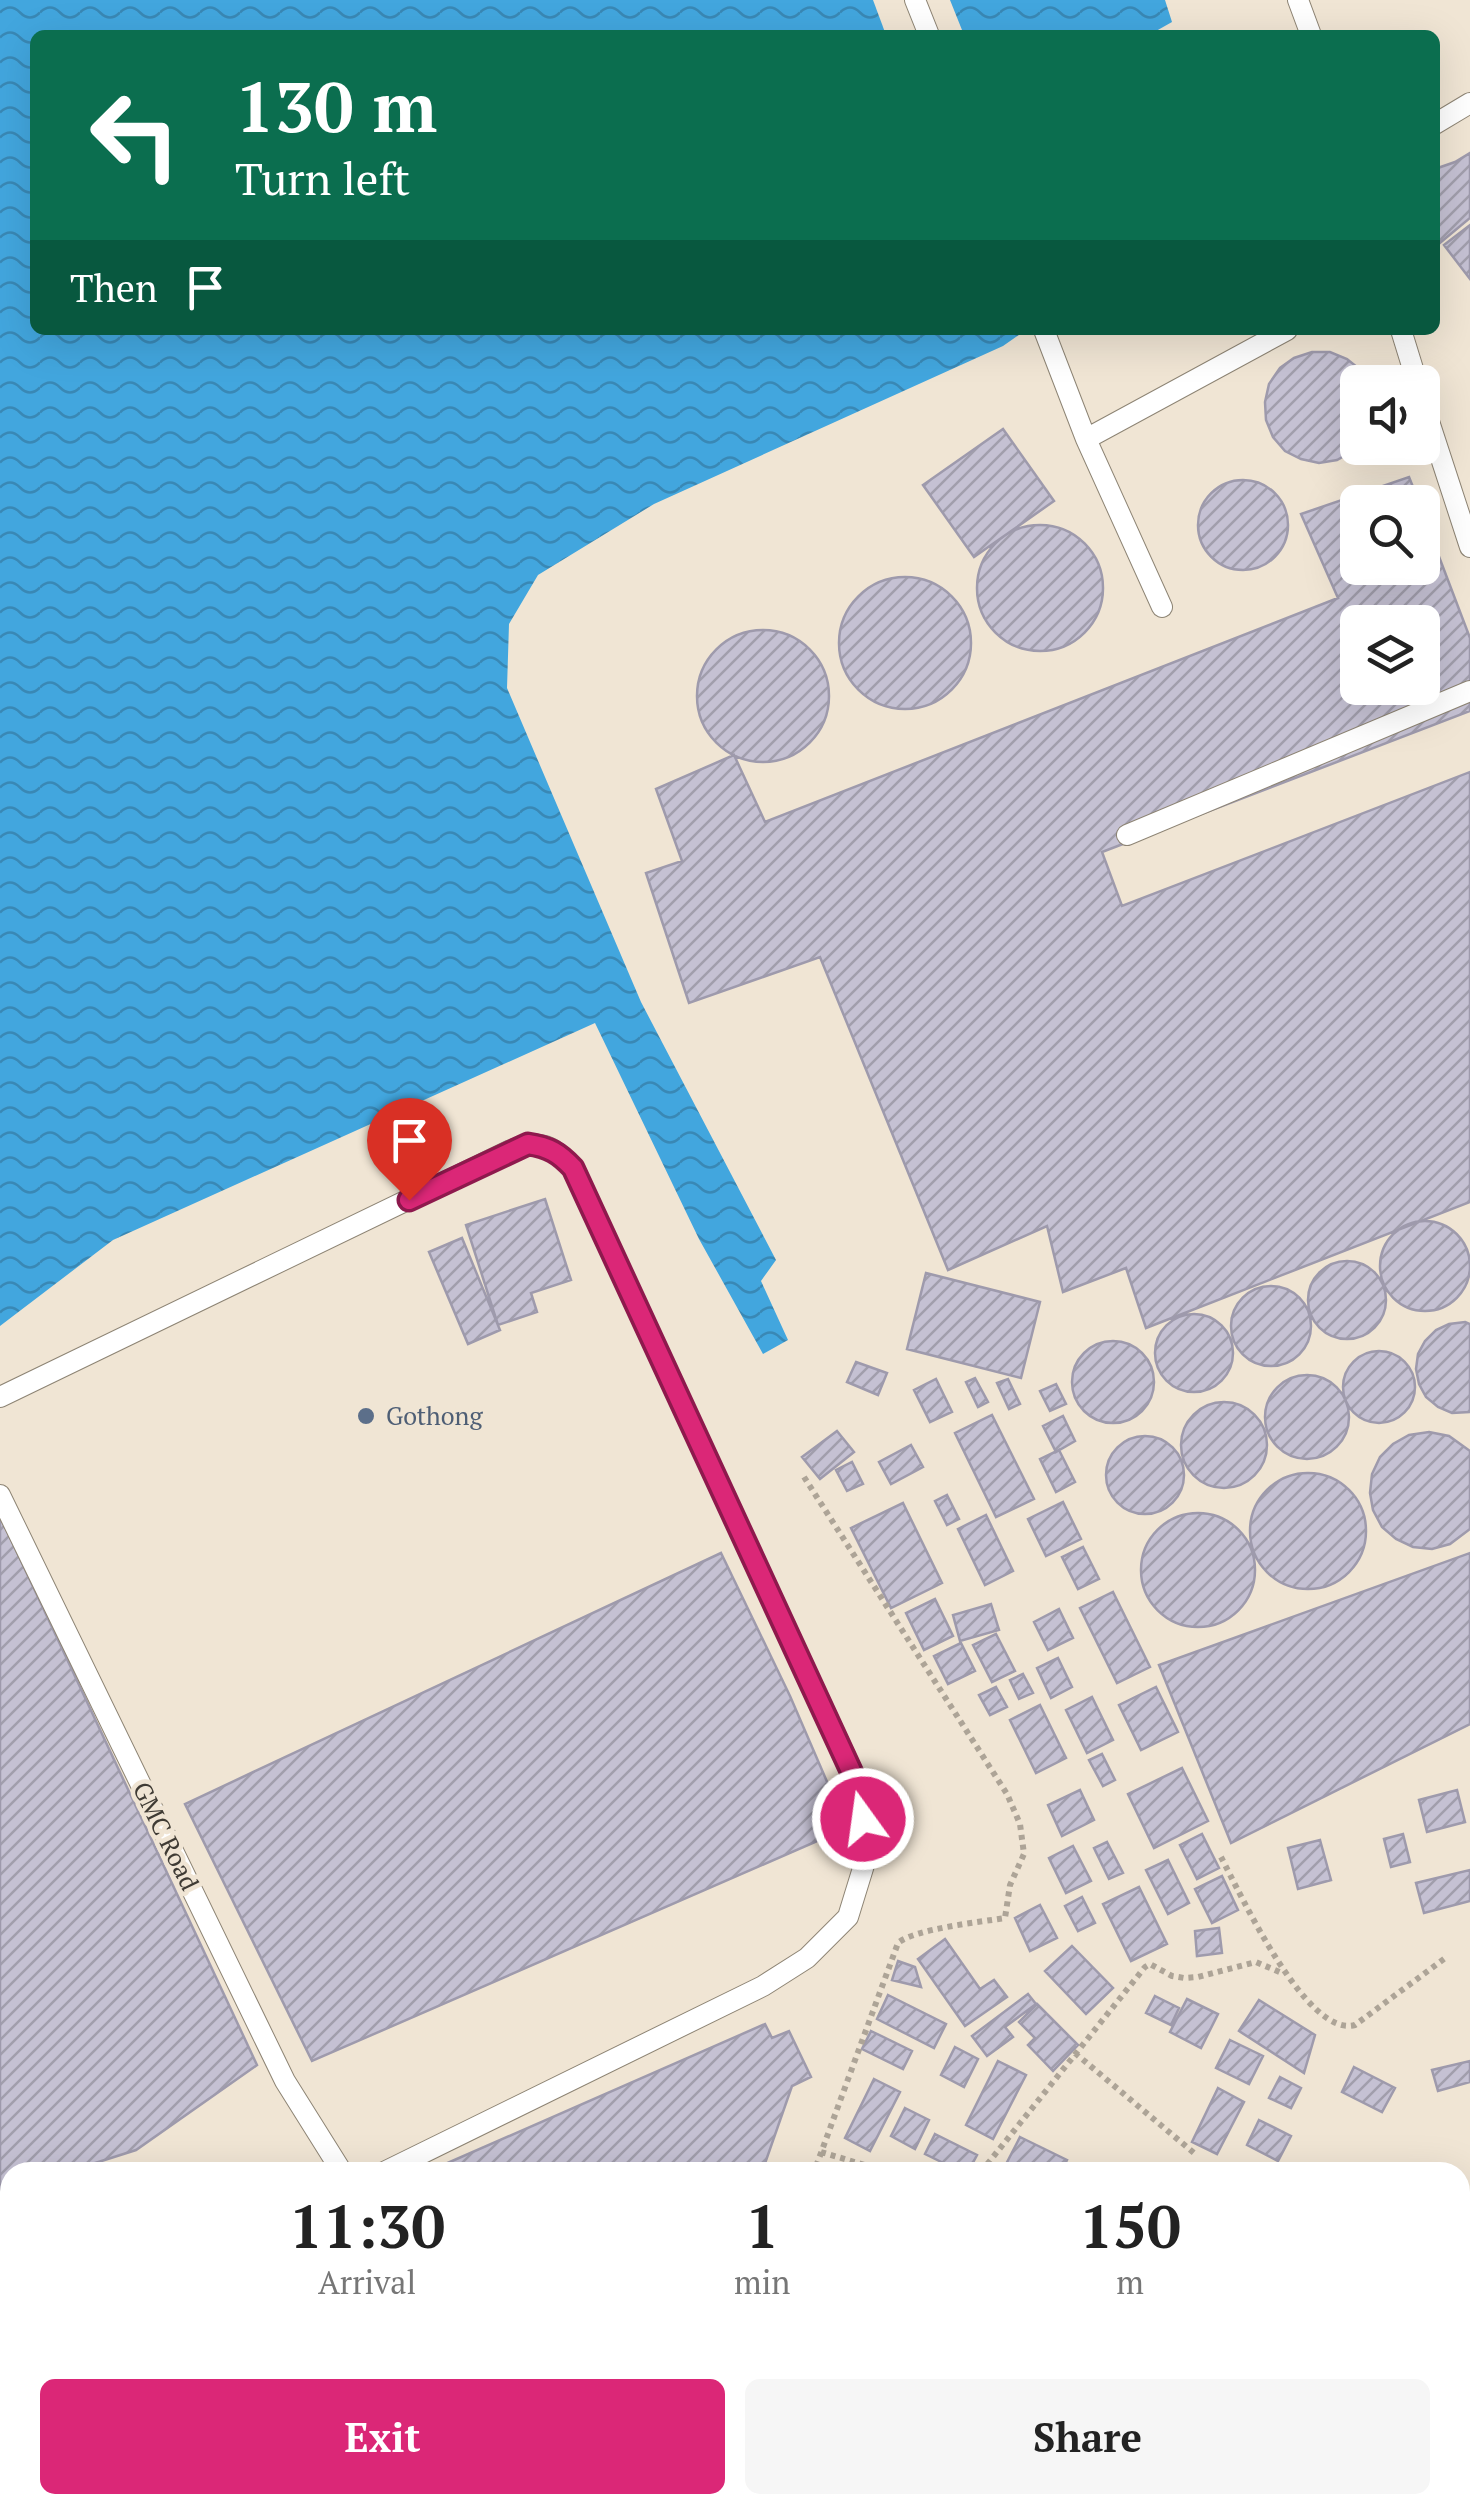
<!DOCTYPE html>
<html lang="en">
<head>
<meta charset="utf-8">
<style>
  body { margin:0; font-family:"PT Serif",serif; background:#f6f6f6; color:#222; height:100vh; display:flex; flex-direction:column; font-size:38px; white-space:nowrap }
  * { box-sizing:border-box; margin:0 }
  p { font-size:32px; color:#767676 }
  .icon { flex:none; width:55px; height:55px; fill:none; stroke:currentColor; stroke-width:2; stroke-linecap:round; stroke-linejoin:round }
  .map { position:relative; flex:1; overflow:hidden }
  .sheet { position:absolute; left:0px; top:2162px; width:1470px; height:352px; display:flex; flex-direction:column; background:#fff; border-radius:30px 30px 0 0; box-shadow:0 10px 40px #0002 }
  .sheet>* { flex:none }
  .banner { position:absolute; left:30px; top:30px; width:1410px; height:305px; border-radius:15px; box-shadow:0 10px 40px #0002; background:#0b6e4f; color:#fff; overflow:hidden }
  .buttons { position:absolute; left:1340px; top:365px; display:grid; gap:20px }
  .buttons a { display:grid; place-items:center; width:100px; height:100px; border-radius:15px; background:#fff; box-shadow:0 10px 40px #0002; font-size:50px }
  .pin { position:absolute; display:grid; place-items:center; width:85px; height:85px; color:#fff; margin:-102px -42px; border-radius:50% 50% 50% 0; rotate:-45deg; box-shadow:0 0 10px #0007 }
  .pin .icon { rotate:45deg }
  .me { position:absolute; width:110px; margin:-55px; rotate:346deg; stroke-linejoin:round; filter:drop-shadow(0 0 8px #0008) }
  .turn { display:flex; align-items:center; gap:35px; height:210px; padding:0 40px; font-size:45px }
  .turn .icon { width:130px; height:130px; stroke-width:2.5 }
  .turn b { display:block; font-size:70px; line-height:85px }
  .then { display:flex; align-items:center; height:95px; padding:0 40px; background:#0003; gap:20px; font-size:38px }
  .eta { display:flex; justify-content:space-evenly; align-items:center; height:170px; text-align:center }
  .eta b { font-size:60px; font-weight:700; line-height:70px }
  .cta { display:flex; gap:20px; margin-top:auto; padding:20px 40px }
  .cta a { flex:1; height:115px; border-radius:15px; background:#db2777; color:#fff; font-size:40px; font-weight:700; line-height:115px; text-align:center }
  .cta a+a { background:#f6f6f6; color:#222 }
  .map>svg:first-child { display:block }
</style>
</head>
<body>
<div class="map">
<svg width="1470" height="2513" viewBox="0 0 1470 2513">
  <defs>
    <pattern id="water-waves" width="16" height="10" patternUnits="userSpaceOnUse" patternTransform="scale(2.5)"><rect width="16" height="10" fill="#42a6de"/><path d="M0 5q4-4 8 0t8 0" fill="none" stroke="#3988b5"/></pattern>
    <pattern id="building-hatch" width="6" height="6" patternUnits="userSpaceOnUse" patternTransform="scale(2.5)"><rect width="6" height="6" fill="#c5c1d3"/><path d="M-1 1l2-2M0 6l6-6M5 7l2-2" fill="none" stroke="#a19eac"/></pattern>
  </defs>
  <rect width="100%" height="100%" fill="#f0e5d4"/>
  <path fill="url(#water-waves)" d="M 0,0 L 1165,0 L 1172,22 L 1149,35 L 35,35 L 35,330 L 1026,330 L 1003,346 L 654,504 L 538,575 L 509,624 L 507,688 L 641,1002 L 776,1260 L 761,1281 L 788,1340 L 763,1354 L 699,1239 L 595,1023 L 113,1240 L 0,1326 Z"/>
  <path fill="#f0e5d4" d="M 873,0 L 950,0 L 964,35 L 886,35 Z"/>
  <path fill="url(#building-hatch)" stroke="#9e9aac" stroke-width="2.5" fill-rule="evenodd" d="M 1470,153 L 1470,218 L 1435,247 L 1435,169 L 1455,162 Z
    M 1470,225 L 1470,279 L 1444,245 Z
    M 1312,352 L 1330,352 L 1347,359 L 1362,371 L 1369,382 L 1358,382 L 1358,448 L 1337,460 L 1319,463 L 1301,459 L 1285,451 L 1273,437 L 1266,420 L 1265,402 L 1269,384 L 1280,368 L 1294,358 Z
    M 1003,429 L 1054,501 L 974,557 L 923,485 Z
    M 1409,477 L 1419,502 L 1358,502 L 1358,568 L 1422,568 L 1422,512 L 1470,638 L 1470,711 L 1102,852 L 1122,906 L 1470,772 L 1470,1202 L 1146,1328 L 1126,1268 L 1063,1292 L 1047,1226 L 948,1270 L 820,957 L 689,1003 L 646,873 L 682,861 L 656,789 L 734,755 L 765,822 L 1338,598 L 1301,514 ZM 1358,622 L 1422,622 L 1422,688 L 1358,688 Z
    M1198 525a45 45 0 1 1 90 0a45 45 0 1 1-90 0Z
    M977 588a63 63 0 1 1 126 0a63 63 0 1 1-126 0Z
    M839 643a66 66 0 1 1 132 0a66 66 0 1 1-132 0Z
    M697 696a66 66 0 1 1 132 0a66 66 0 1 1-132 0Z
    M 545,1199 L 571,1280 L 531,1293 L 537,1312 L 498,1325 L 466,1225 Z
    M1380 1266a45 45 0 1 1 90 0a45 45 0 1 1-90 0Z
    M 462,1238 L 500,1330 L 468,1344 L 429,1252 Z
    M1308 1300a39 39 0 1 1 78 0a39 39 0 1 1-78 0Z
    M 926,1273 L 1040,1302 L 1021,1378 L 907,1349 Z
    M1231 1326a40 40 0 1 1 80 0a40 40 0 1 1-80 0Z
    M1155 1353a39 39 0 1 1 78 0a39 39 0 1 1-78 0Z
    M 1465,1322 L 1470,1324 L 1470,1412 L 1452,1413 L 1438,1407 L 1426,1397 L 1419,1384 L 1416,1369 L 1418,1354 L 1425,1341 L 1436,1330 L 1449,1324 Z
    M1072 1382a41 41 0 1 1 82 0a41 41 0 1 1-82 0Z
    M1343 1387a36 36 0 1 1 72 0a36 36 0 1 1-72 0Z
    M 856,1362 L 887,1373 L 878,1395 L 847,1382 Z
    M1265 1417a42 42 0 1 1 84 0a42 42 0 1 1-84 0Z
    M 975,1378 L 988,1402 L 978,1407 L 966,1382 Z
    M 936,1379 L 952,1412 L 930,1422 L 914,1390 Z
    M 1008,1379 L 1020,1404 L 1009,1409 L 997,1383 Z
    M 1056,1384 L 1066,1404 L 1050,1411 L 1040,1391 Z
    M1181 1445a43 43 0 1 1 86 0a43 43 0 1 1-86 0Z
    M 992,1415 L 1034,1499 L 996,1517 L 955,1433 Z
    M 1063,1416 L 1075,1441 L 1056,1452 L 1043,1426 Z
    M 837,1431 L 854,1452 L 820,1479 L 802,1457 Z
    M 1429,1432 L 1449,1436 L 1470,1451 L 1470,1529 L 1450,1544 L 1432,1549 L 1413,1547 L 1396,1539 L 1382,1527 L 1373,1510 L 1370,1493 L 1372,1474 L 1380,1457 L 1393,1444 L 1409,1435 Z
    M1106 1475a39 39 0 1 1 78 0a39 39 0 1 1-78 0Z
    M 911,1445 L 923,1467 L 891,1484 L 879,1462 Z
    M 1059,1450 L 1075,1482 L 1056,1492 L 1040,1459 Z
    M 852,1462 L 863,1484 L 847,1491 L 836,1470 Z
    M1250 1531a58 58 0 1 1 116 0a58 58 0 1 1-116 0Z
    M 947,1495 L 959,1519 L 947,1525 L 935,1501 Z
    M 1063,1502 L 1081,1539 L 1046,1556 L 1028,1519 Z
    M 903,1503 L 942,1583 L 891,1608 L 851,1528 Z
    M1141 1570a57 57 0 1 1 114 0a57 57 0 1 1-114 0Z
    M 986,1515 L 1013,1571 L 985,1585 L 958,1529 Z
    M 0,1516 L 257,2065 L 136,2150 L 67,2172 L 10,2172 L 10,2191 L 0,2194 Z
    M 1083,1547 L 1099,1579 L 1078,1589 L 1062,1557 Z
    M 721,1553 L 790,1696 L 847,1828 L 312,2061 L 185,1804 Z
    M 1470,1553 L 1470,1724 L 1231,1843 L 1159,1665 Z
    M 1113,1592 L 1150,1667 L 1117,1683 L 1080,1608 Z
    M 935,1599 L 953,1636 L 924,1650 L 906,1613 Z
    M 991,1604 L 999,1630 L 960,1641 L 953,1615 Z
    M 1059,1609 L 1073,1638 L 1048,1650 L 1034,1622 Z
    M 996,1634 L 1015,1671 L 992,1682 L 973,1645 Z
    M 961,1643 L 975,1671 L 948,1684 L 934,1656 Z
    M 1058,1658 L 1072,1687 L 1051,1698 L 1037,1668 Z
    M 1023,1674 L 1033,1693 L 1019,1699 L 1010,1680 Z
    M 996,1687 L 1007,1707 L 990,1715 L 979,1695 Z
    M 1156,1687 L 1178,1732 L 1141,1750 L 1119,1705 Z
    M 1092,1697 L 1113,1740 L 1087,1753 L 1066,1710 Z
    M 1040,1705 L 1066,1758 L 1036,1773 L 1010,1720 Z
    M 1102,1754 L 1115,1780 L 1103,1786 L 1089,1760 Z
    M 1182,1768 L 1208,1821 L 1154,1848 L 1128,1794 Z
    M 1080,1790 L 1094,1820 L 1062,1836 L 1048,1805 Z
    M 1457,1790 L 1465,1822 L 1427,1832 L 1419,1800 Z
    M 1202,1834 L 1219,1868 L 1197,1879 L 1180,1845 Z
    M 1403,1834 L 1410,1862 L 1391,1867 L 1384,1839 Z
    M 1320,1840 L 1331,1880 L 1298,1889 L 1288,1848 Z
    M 1107,1842 L 1123,1873 L 1109,1879 L 1094,1848 Z
    M 1073,1846 L 1091,1881 L 1066,1893 L 1049,1858 Z
    M 1168,1860 L 1189,1903 L 1168,1914 L 1146,1870 Z
    M 1470,1870 L 1470,1901 L 1424,1913 L 1416,1883 Z
    M 1222,1876 L 1238,1910 L 1212,1923 L 1195,1889 Z
    M 1139,1887 L 1167,1944 L 1131,1961 L 1103,1904 Z
    M 1082,1897 L 1095,1923 L 1078,1931 L 1065,1906 Z
    M 1040,1905 L 1057,1938 L 1030,1951 L 1015,1918 Z
    M 1219,1928 L 1222,1953 L 1197,1956 L 1195,1931 Z
    M 945,1939 L 980,1989 L 994,1980 L 1007,1997 L 965,2026 L 918,1959 Z
    M 1072,1946 L 1113,1988 L 1086,2014 L 1045,1971 Z
    M 898,1961 L 915,1967 L 921,1987 L 892,1980 Z
    M 1028,1994 L 1036,2004 L 1005,2027 L 1013,2037 L 987,2056 L 972,2036 Z
    M 888,1995 L 946,2024 L 934,2048 L 877,2019 Z
    M 1155,1996 L 1179,2008 L 1171,2025 L 1146,2013 Z
    M 1187,1999 L 1218,2014 L 1201,2048 L 1170,2032 Z
    M 1259,2000 L 1315,2035 L 1304,2073 L 1239,2031 Z
    M 1037,2004 L 1078,2045 L 1053,2071 L 1028,2045 L 1035,2038 L 1019,2022 Z
    M 765,2024 L 772,2038 L 789,2031 L 811,2077 L 792,2086 L 762,2172 L 427,2172 Z
    M 871,2031 L 912,2051 L 903,2069 L 862,2049 Z
    M 1230,2040 L 1263,2056 L 1249,2084 L 1216,2068 Z
    M 955,2047 L 978,2059 L 964,2087 L 941,2075 Z
    M 998,2061 L 1026,2075 L 993,2139 L 966,2125 Z
    M 1470,2061 L 1470,2082 L 1438,2091 L 1432,2070 Z
    M 1354,2067 L 1395,2088 L 1382,2112 L 1342,2092 Z
    M 1280,2077 L 1301,2088 L 1291,2108 L 1269,2098 Z
    M 874,2079 L 900,2092 L 870,2151 L 845,2138 Z
    M 1218,2088 L 1244,2102 L 1217,2154 L 1192,2142 Z
    M 905,2108 L 929,2120 L 915,2149 L 891,2136 Z
    M 1259,2120 L 1291,2136 L 1278,2161 L 1247,2145 Z
    M 935,2134 L 977,2155 L 968,2172 L 962,2172 L 925,2154 Z
    M 1020,2137 L 1067,2160 L 1061,2172 L 1002,2172 Z
    M 1470,2365 L 1470,2446 L 1460,2447 L 1460,2366 Z
    M 115,2505 L 525,2505 L 531,2513 L 122,2513 Z
    M 775,2505 L 801,2505 L 808,2513 L 764,2513 Z
    M 878,2505 L 920,2505 L 925,2513 L 883,2513 Z"/>
  <g fill="none" stroke-linecap="round" stroke-linejoin="round">
    <g stroke="#8d8474" stroke-width="22">
      <path id="lane" d="M 915,0 L 929,35
        M 1298,0 L 1311,35
        M 1435,124 L 1470,103
        M 1044,330 L 1086,439 L 1162,607
        M 1401,330 L 1417,382
        M 1422,400 L 1470,547
        M 1086,439 L 1287,330
        M 1127,835 L 1470,691
        M 0,1397 L 511,1150 C 541,1139 553,1145 573,1168 L 859,1786 L 868,1852 L 848,1917 L 807,1958 L 763,1986 L 384,2172
        M 0,1495 L 285,2081 L 342,2172
        M 15,2505 L 17,2513
        M 605,2505 L 612,2513"/>
    </g>
    <g stroke="#8d8474" stroke-width="42">
      <path id="street" d="M 1065,2505 L 1067,2513"/>
    </g>
    <path stroke="#ada497" stroke-width="6" stroke-dasharray="5 5" stroke-linecap="butt" d="M 804,1477 L 1007,1794 L 1020,1824 L 1024,1854 L 1010,1885 L 1005,1918 C 980,1922 914,1929 898,1943 L 814,2172
      M 1221,1857 C 1240,1893 1307,2039 1355,2025 L 1448,1956
      M 1075,2053 L 1194,2153
      M 821,2152 L 888,2172
      M 981,2172 L 1145,1967 L 1150,1964 L 1172,1976 L 1184,1978 L 1198,1977 L 1256,1962 L 1284,1974
      M 853,2505 L 860,2513"/>
    <use href="#lane" stroke="#fff" stroke-width="20"/>
    <use href="#street" stroke="#fff" stroke-width="40"/>
  </g>
  <g fill="none" stroke-linecap="round" stroke-linejoin="round">
    <g stroke="#8e194d" stroke-width="25">
      <path id="route" d="M 409,1200 L 528,1144 C 549,1147 559,1153 573,1168 L 858,1786 L 863,1819"/>
    </g>
    <use href="#route" stroke="#db2777" stroke-width="18"/>
  </g>
  <circle fill="#5c6f8a" stroke="#f0e5d4" stroke-width="4" cx="366" cy="1416" r="10"/>
  <g text-anchor="middle" stroke-width="9" stroke-linejoin="round" paint-order="stroke">
    <g font-size="25" fill="#4e5e75" stroke="#f0e5d4" text-anchor="start">
      <text x="386" y="1425">Gothong</text>
    </g>
    <g font-size="25" fill="#3f3b34" stroke="#f0e5d4">
      <text transform="translate(166 1836) rotate(64)" y="9">GMC Road</text>
    </g>
  </g>
</svg>
<div class="buttons">
<a><svg class="icon" aria-label="sound" viewBox="0 0 24 24"><path d="M4 9h4l5-4v14l-5-4H4zM17 9q2 3 0 6"/></svg></a>
<a><svg class="icon" aria-label="search" viewBox="0 0 24 24"><circle cx="10" cy="10" r="6"/><path d="M15 15l6 6"/></svg></a>
<a><svg class="icon" aria-label="layers" viewBox="0 0 24 24"><path d="M12 4l9 5-9 5-9-5zM3 14l9 5 9-5"/></svg></a>
</div>
<div class="pin" style="left:409px;top:1200px;background:#d93025"><svg class="icon" aria-label="arrive" viewBox="0 0 24 24"><path d="M6 21V4h12l-3 4 3 4H6"/></svg></div>
<svg class="me" style="left:863px;top:1819px" viewBox="-20 -20 40 40"><circle r="17" fill="#db2777" stroke="#fff" stroke-width="3"/><path d="M0-11L8 9 0 5-8 9z" fill="#fff"/></svg>
<div class="banner">
<div class="turn"><svg class="icon" aria-label="left" viewBox="0 0 24 24"><path d="M17 20v-9H6M10 6l-5 5 5 5"/></svg><div><b>130 m</b>Turn left</div></div>
<div class="then">Then<svg class="icon" aria-label="arrive" viewBox="0 0 24 24"><path d="M6 21V4h12l-3 4 3 4H6"/></svg></div>
</div>
<section class="sheet">
<div class="eta">
<div><b>11:30</b><p>Arrival</p></div>
<div><b>1</b><p>min</p></div>
<div><b>150</b><p>m</p></div>
</div>
<div class="cta"><a>Exit</a><a>Share</a></div>
</section>
</div>
</body>
</html>
